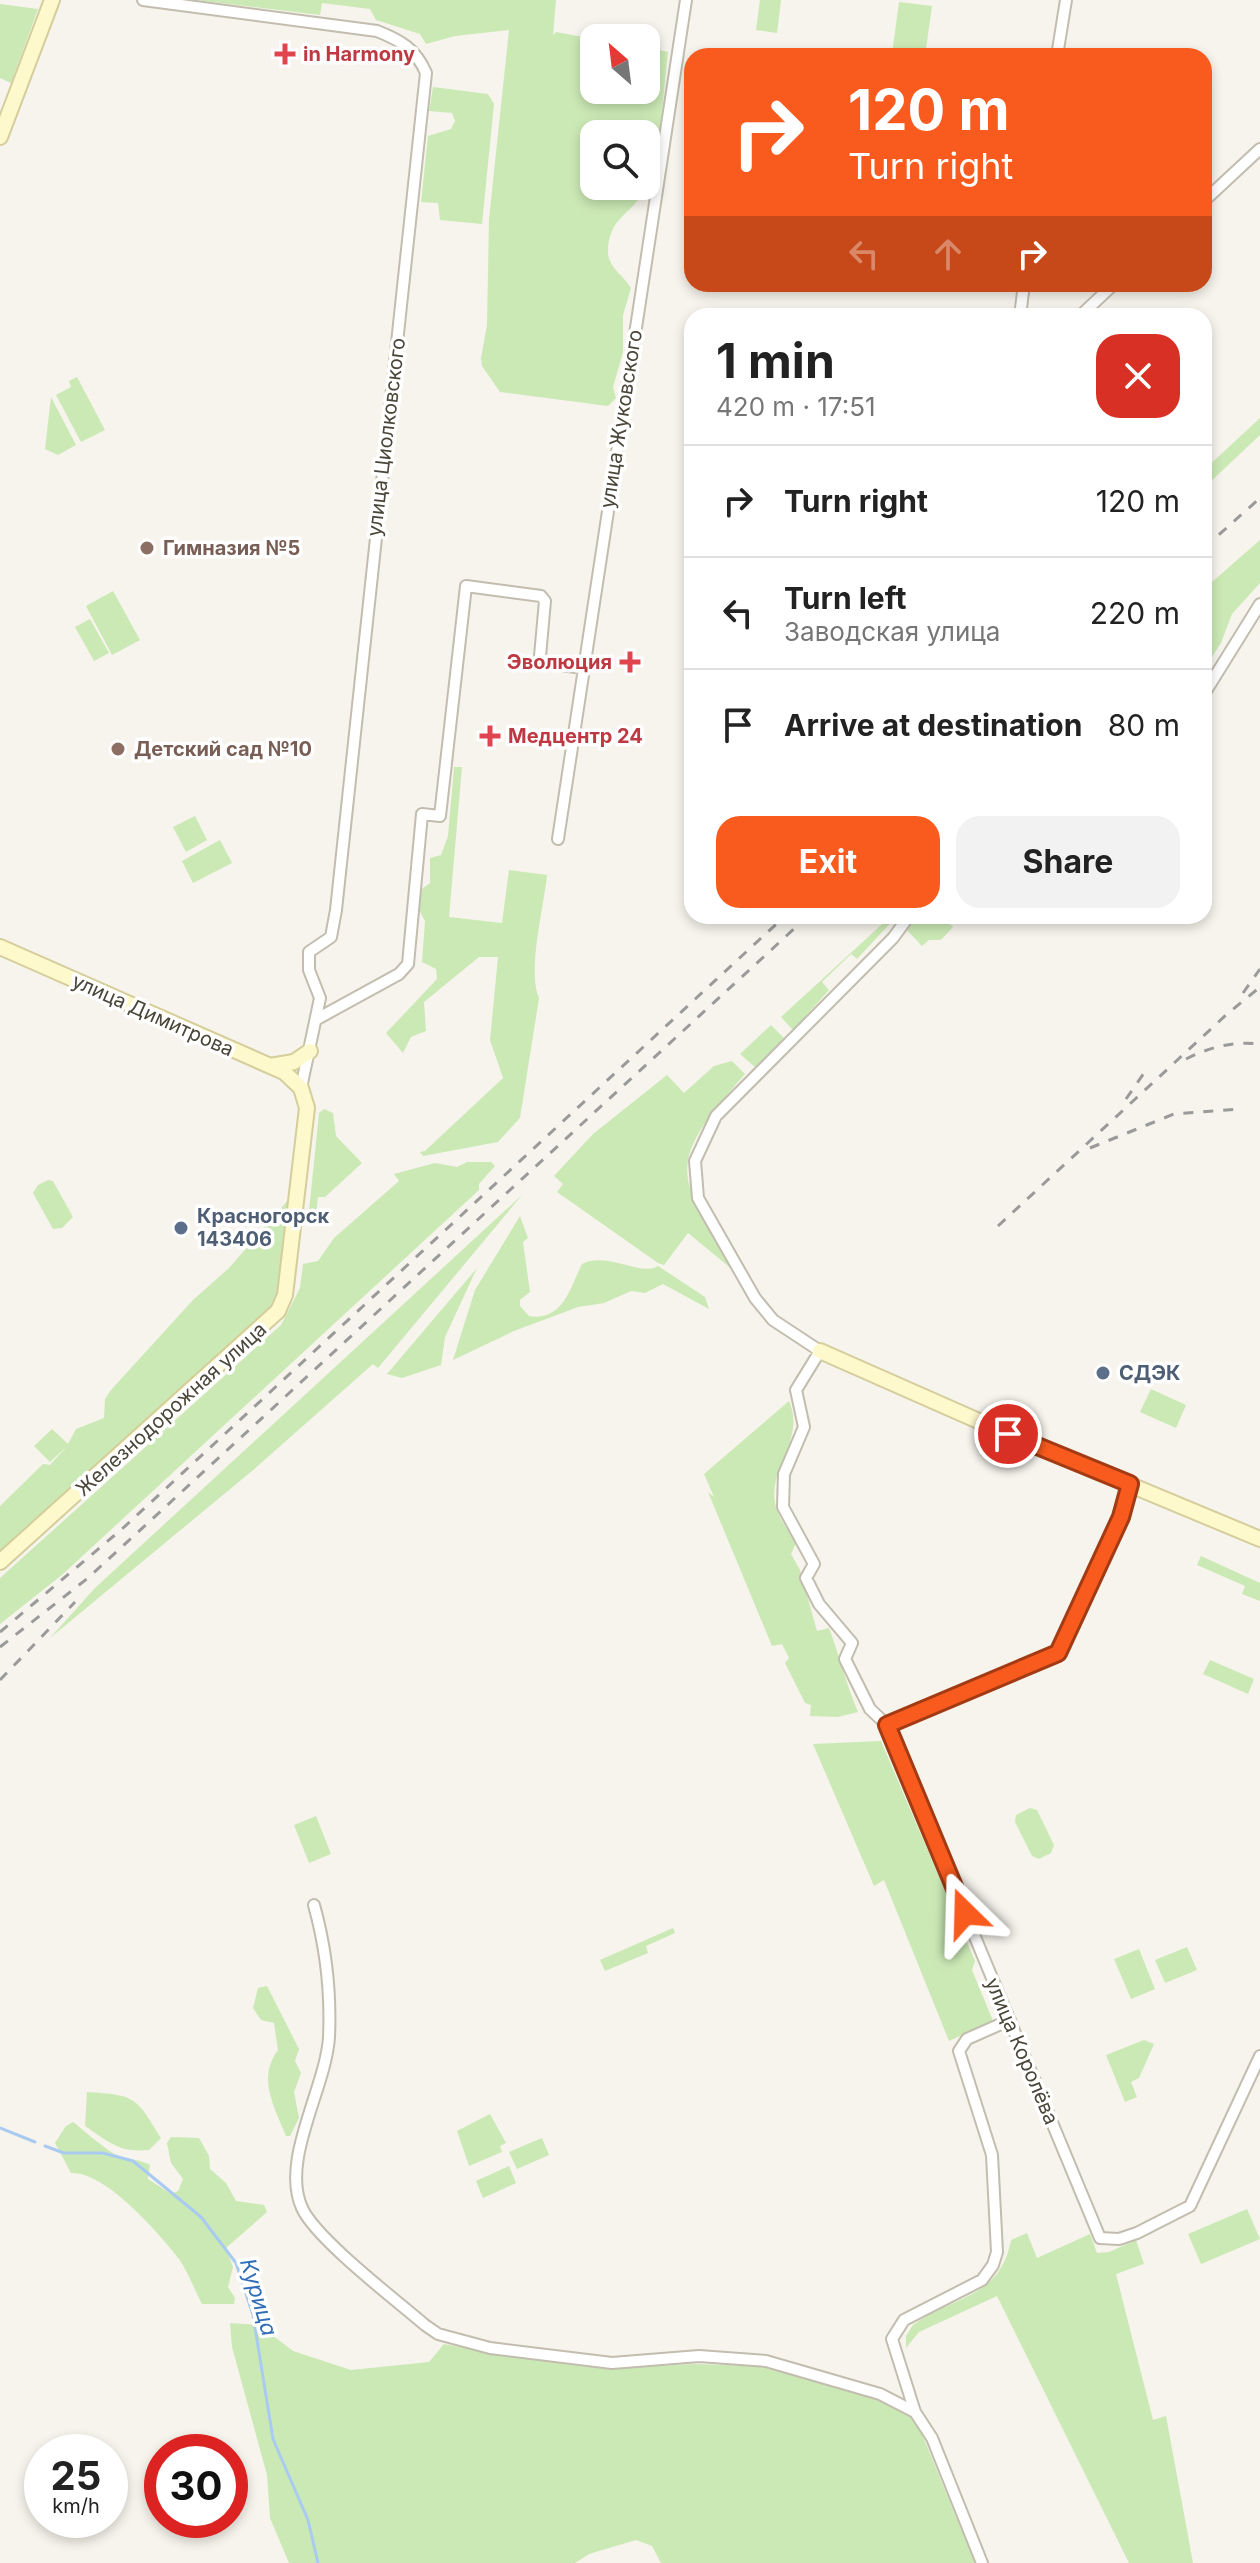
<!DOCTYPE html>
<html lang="en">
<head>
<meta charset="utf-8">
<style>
  body { margin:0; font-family:Inter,sans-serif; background:#f2f2f2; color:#222; height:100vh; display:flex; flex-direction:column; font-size:30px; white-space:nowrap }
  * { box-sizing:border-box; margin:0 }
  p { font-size:26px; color:#767676 }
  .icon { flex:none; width:44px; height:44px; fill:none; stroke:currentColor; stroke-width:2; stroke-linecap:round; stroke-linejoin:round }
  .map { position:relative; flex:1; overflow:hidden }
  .panel { position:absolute; left:684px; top:308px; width:528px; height:616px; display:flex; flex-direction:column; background:#fff; border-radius:24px; box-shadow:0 4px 12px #0003 }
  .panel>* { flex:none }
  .hud { position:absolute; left:684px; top:48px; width:528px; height:244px; border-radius:24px; box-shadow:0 4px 12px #0003; background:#f95b1f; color:#fff; overflow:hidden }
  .needle { width:52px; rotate:332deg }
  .tools { position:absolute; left:580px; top:24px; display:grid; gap:16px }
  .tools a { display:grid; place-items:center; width:80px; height:80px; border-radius:16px; background:#fff; box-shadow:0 4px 12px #0003; font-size:40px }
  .speed { position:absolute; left:24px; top:2434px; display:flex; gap:16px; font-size:40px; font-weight:700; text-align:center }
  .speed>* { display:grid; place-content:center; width:104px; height:104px; border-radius:50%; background:#fff; box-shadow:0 4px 12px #0003; line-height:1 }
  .speed small { font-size:20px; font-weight:400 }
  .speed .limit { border:12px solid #d22; background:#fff; color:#111 }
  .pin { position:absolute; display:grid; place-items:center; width:68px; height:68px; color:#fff; margin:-34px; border:4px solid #fff; border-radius:50%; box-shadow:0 2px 8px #0007 }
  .me { position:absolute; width:88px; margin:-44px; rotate:338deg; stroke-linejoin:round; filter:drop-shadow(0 0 6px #0008) }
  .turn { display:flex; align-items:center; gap:28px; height:168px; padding:0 32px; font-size:36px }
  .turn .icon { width:104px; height:104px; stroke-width:2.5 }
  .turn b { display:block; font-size:56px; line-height:68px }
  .lanes { display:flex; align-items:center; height:76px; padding:0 32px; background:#0003; justify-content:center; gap:40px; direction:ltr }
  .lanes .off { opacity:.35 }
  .round { display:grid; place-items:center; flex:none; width:84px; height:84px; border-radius:24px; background:#f2f2f2 }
  .overview { display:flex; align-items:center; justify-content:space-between; height:136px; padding:0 32px }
  h1 { font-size:48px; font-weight:700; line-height:60px }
  .cta { display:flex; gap:16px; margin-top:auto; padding:16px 32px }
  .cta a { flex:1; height:92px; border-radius:24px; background:#f95b1f; color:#fff; font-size:32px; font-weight:700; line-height:92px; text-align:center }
  .cta a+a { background:#f2f2f2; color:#222 }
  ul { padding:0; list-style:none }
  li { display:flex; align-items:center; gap:24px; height:112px; padding:0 32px; border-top:2px solid #e0e0e0 }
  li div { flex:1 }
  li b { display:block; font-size:30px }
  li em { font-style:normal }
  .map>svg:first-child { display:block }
</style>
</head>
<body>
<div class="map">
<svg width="1260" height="2563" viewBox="0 0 1260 2563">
  <rect width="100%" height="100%" fill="#f6f4ec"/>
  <path fill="#cbe9b5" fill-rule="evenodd" d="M 196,0 L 556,0 L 553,35 L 556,32 L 594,39 L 594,90 L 646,90 L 646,47 L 668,52 C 664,85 660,165 644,191 C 630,216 608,218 608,252 C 608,267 624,276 631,288 L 623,315 L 623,352 L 613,387 L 616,398 L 608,406 L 500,392 L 482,366 L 481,358 L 487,325 L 489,219 L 509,30 L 455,36 L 426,44 L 420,34 L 376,20 L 370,9 L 322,3 L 320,15 ZM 594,134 L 646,134 L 646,186 L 594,186 Z
    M 760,0 L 781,0 L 777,33 L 756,30 Z
    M 899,2 L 932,6 L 925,56 L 892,54 Z
    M 0,4 L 38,9 L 11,83 L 0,78 Z
    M 433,87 L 488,94 L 494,104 L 482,224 L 440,220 L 438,203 L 421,202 L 428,136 L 451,129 L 455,121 L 452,113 L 429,111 Z
    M 77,377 L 105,430 L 81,442 L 56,395 L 71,387 L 69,381 Z
    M 51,397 L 76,445 L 58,455 L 45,449 Z
    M 1260,418 L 1260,435 L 1208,484 L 1204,470 Z
    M 1260,540 L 1260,583 L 1232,614 L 1221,643 L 1204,669 L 1204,589 Z
    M 113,591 L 140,640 L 112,655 L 86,606 Z
    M 90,619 L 109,653 L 94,661 L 75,627 Z
    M 454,767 L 462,767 L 449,917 L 502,923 L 509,870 L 547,875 C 544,907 527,971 539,998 L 520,1118 L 498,1142 L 423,1156 L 420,1152 L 425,1151 L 503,1078 L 490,1040 L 498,957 L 479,957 L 424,1002 L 426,1031 L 411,1037 L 403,1053 L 386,1033 L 437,979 L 436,969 L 422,962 L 425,921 L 419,910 L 422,889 L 430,883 L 430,858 L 441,855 L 448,836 Z
    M 195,816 L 207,840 L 186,852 L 173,827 Z
    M 220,840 L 232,863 L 193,883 L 182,861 Z
    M 891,916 L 897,916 L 857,959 L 851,954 L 822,982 L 829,990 L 793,1030 L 781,1017 Z
    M 917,916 L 942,916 L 953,927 L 941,940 L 929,940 L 922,946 L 907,930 Z
    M 771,1025 L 784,1038 L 755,1067 L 740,1054 Z
    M 732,1061 L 745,1074 C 666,1164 674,1171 733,1270 L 688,1233 L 664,1265 L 658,1263 L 557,1192 L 563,1184 L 554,1176 L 593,1134 L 667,1075 L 684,1093 L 714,1066 Z
    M 324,1109 L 333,1113 L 336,1136 L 362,1163 L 325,1197 L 318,1197 L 316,1216 L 308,1221 L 319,1113 Z
    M 467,1162 L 491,1162 L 495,1166 L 479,1184 L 479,1190 L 63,1574 L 0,1624 L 0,1578 L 281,1325 L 300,1288 L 303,1264 L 318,1261 L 334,1238 L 399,1181 L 394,1174 L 435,1163 L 457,1167 Z
    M 48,1180 L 53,1181 L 73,1217 L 62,1228 L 53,1229 L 33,1193 L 38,1185 Z
    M 522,1195 L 378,1368 L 373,1364 L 252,1471 L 50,1638 L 95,1588 Z
    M 289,1199 L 279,1291 L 271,1309 L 0,1553 L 0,1506 L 43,1464 L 50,1465 L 67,1446 L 50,1462 L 34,1446 L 52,1429 L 68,1444 L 76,1429 L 104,1418 L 105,1399 L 111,1390 L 193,1300 L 229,1268 Z
    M 520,1216 L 528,1238 L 523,1242 L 530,1292 L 520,1300 L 520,1306 L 529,1316 C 564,1322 571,1285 582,1264 C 607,1251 641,1277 658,1266 L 705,1297 L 709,1309 L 663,1284 L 645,1293 L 631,1291 L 604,1303 L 578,1307 L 514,1331 L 453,1360 L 475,1290 Z
    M 477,1268 L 445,1337 L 441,1365 L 402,1378 L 387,1374 Z
    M 1151,1389 L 1186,1405 L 1176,1428 L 1140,1412 Z
    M 789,1401 C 807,1441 763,1472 777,1510 C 781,1522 790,1533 796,1543 L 791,1554 L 800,1570 L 817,1631 L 829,1628 C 840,1657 846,1684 858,1712 L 838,1717 L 810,1716 L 811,1705 L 805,1703 L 785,1663 L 789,1658 L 782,1644 L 772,1646 L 708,1492 L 714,1497 L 704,1474 Z
    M 1201,1556 L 1260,1583 L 1260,1601 L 1242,1594 L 1245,1586 L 1197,1565 Z
    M 1210,1660 L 1254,1679 L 1248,1694 L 1203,1674 Z
    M 881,1741 L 975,1961 L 972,1970 L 993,2021 L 949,2041 L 884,1880 L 874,1886 L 813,1744 Z
    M 1030,1808 L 1037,1810 L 1054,1845 L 1051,1853 L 1039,1859 L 1032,1856 L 1015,1822 L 1016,1815 Z
    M 316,1816 L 331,1854 L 309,1863 L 294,1825 Z
    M 673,1928 L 675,1933 L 646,1946 L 648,1953 L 605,1971 L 600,1960 Z
    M 1187,1947 L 1197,1970 L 1165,1983 L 1155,1960 Z
    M 1139,1949 L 1155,1989 L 1131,1999 L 1114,1959 Z
    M 267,1986 L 299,2049 L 295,2061 L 301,2073 L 294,2092 L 299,2118 L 290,2136 L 286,2136 C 274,2106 257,2078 278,2050 L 274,2023 L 261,2020 L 253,2008 L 258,1988 Z
    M 1144,2040 L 1154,2044 L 1139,2078 L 1131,2082 L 1137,2097 L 1125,2102 L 1106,2055 Z
    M 87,2092 C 136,2095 136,2097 161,2138 L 149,2150 C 119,2153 109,2142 85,2126 Z
    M 490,2114 L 506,2143 L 500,2146 L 502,2152 L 469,2166 L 457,2131 Z
    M 73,2122 C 85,2131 105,2150 119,2156 C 129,2160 139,2159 150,2165 L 148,2179 L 171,2194 L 178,2191 L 183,2179 L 171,2163 L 167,2143 L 171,2137 L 199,2138 L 209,2156 L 210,2169 L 226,2183 L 236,2201 L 264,2205 L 267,2212 L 226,2248 L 233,2267 L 228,2287 L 235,2298 L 234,2304 L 202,2304 C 194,2289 188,2272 179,2259 C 159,2233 105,2171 71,2173 L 55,2143 L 66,2126 Z
    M 542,2138 L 549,2155 L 517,2169 L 509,2152 Z
    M 509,2166 L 516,2183 L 483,2198 L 476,2181 Z
    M 1247,2209 L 1260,2239 L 1201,2264 L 1188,2234 Z
    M 1027,2233 L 1037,2258 L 1090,2234 L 1097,2253 L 1109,2252 L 1136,2240 L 1144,2264 L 1116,2274 L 1153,2420 L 1166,2416 L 1193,2563 L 1129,2563 L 997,2296 L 919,2332 L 906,2348 L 906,2336 L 913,2325 C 954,2295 1000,2299 1011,2240 Z
    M 230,2323 L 259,2325 L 293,2351 L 351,2370 L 429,2362 L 444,2344 L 507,2356 L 615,2368 L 694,2364 L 765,2366 L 887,2401 L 915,2417 L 975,2563 L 661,2563 L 652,2546 L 636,2540 L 589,2554 L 575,2563 L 289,2563 L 270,2518 L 267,2475 L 232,2347 Z"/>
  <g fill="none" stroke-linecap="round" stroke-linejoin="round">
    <path stroke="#a9cbf1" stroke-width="3" d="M 0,2128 L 35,2142
      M 45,2146 L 64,2153 L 103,2153 L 133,2161 L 201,2217 L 236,2263 L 253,2315 L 273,2439 L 308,2520 L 318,2563"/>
    <g stroke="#c2bdae" stroke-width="14">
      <path id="street" d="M 143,0 L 377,31 C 400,40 416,49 426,73 L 336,910 L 331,937 L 309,952 L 309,970 L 320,998 L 301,1088
        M 1057,56 L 1066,0
        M 1204,201 L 1260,149
        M 1020,316 L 1024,284
        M 1080,316 L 1114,284
        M 1204,694 L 1260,604
        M 558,839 L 686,0
        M 909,916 L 893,938 L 716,1116 L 695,1161 L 698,1198 L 755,1298 L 773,1320 L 820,1351 L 796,1390 L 804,1427 L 784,1474 L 783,1507 L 814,1564 L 806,1578 L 819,1604 L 852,1643 L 845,1659 L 870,1709 L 887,1725 L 1100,2238 L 1119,2239 L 1137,2233 L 1190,2206 L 1260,2056
        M 317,1019 L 399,974 L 408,964 L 422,814 L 440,816 L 466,586 L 541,596 L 545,601 L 540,656 L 547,663 L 583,668
        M 887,1725 L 1058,1653 L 1121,1517 L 1130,1484
        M 314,1905 C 326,1948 331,1992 329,2037 C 326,2088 280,2160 302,2208 C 316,2239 396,2300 425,2325 L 438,2334 L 490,2348 L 612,2363 L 699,2356 L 766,2361 L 880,2394 L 915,2412
        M 982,2563 L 932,2438 L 915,2412 L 892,2339 L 904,2320 L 982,2280 L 993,2265 L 997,2252 L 992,2155 L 959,2051 L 967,2039 L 1010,2020"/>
    </g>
    <g stroke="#d5cd9b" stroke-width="18">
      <path id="secondary" d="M 0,137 L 52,0
        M 0,947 L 284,1072 L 301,1088 L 307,1108 L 285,1295 L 278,1311 L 0,1562
        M 270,1066 L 294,1062 L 310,1051
        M 820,1351 L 1008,1434 L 1260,1539"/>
    </g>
    <use href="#street" stroke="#fff" stroke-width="10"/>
    <use href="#secondary" stroke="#fef9cd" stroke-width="14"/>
    <path stroke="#9a9a9a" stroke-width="3" stroke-dasharray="10 10" stroke-linecap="butt" d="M 1204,548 L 1260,498
      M 1243,993 L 1260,969
      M 1186,1059 C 1210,1047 1233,1041 1260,1044
      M 1126,1099 L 1144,1073
      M 1090,1148 L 1174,1114 L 1240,1109
      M 998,1226 L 1226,1015 L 1260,987
      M 0,1632 L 122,1529 L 785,916
      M 0,1647 L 88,1578 L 808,916
      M 0,1680 L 75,1602"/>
  </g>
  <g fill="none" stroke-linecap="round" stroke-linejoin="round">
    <g stroke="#a23b14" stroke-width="20">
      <path id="route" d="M 965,1913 L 887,1725 L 1058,1653 L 1121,1517 L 1130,1484 L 1008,1434"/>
    </g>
    <use href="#route" stroke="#f95b1f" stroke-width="14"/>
  </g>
  <g fill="#e0444e" stroke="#fff" stroke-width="3">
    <path d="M281 42h8v8h8v8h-8v8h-8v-8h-8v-8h8z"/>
    <path d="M626 650h8v8h8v8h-8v8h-8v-8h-8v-8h8z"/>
    <path d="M486 724h8v8h8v8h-8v8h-8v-8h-8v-8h8z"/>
  </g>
  <g fill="#8d6e63" stroke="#fff" stroke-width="3">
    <circle cx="147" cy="548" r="8"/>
    <circle cx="118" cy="749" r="8"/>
  </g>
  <g fill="#5c6f8a" stroke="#fff" stroke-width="3">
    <circle cx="181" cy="1228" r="8"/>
    <circle cx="1103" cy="1373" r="8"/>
  </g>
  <g text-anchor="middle" stroke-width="7" stroke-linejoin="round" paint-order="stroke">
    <g font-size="20" font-weight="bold" fill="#be3a42" stroke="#fff" text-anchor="start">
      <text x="303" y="61">in Harmony</text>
      <text x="612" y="669" text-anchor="end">Эволюция</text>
      <text x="508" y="743">Медцентр 24</text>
    </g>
    <g font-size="20" fill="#4a4639" stroke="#fff">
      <text transform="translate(621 419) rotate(-81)" y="7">улица Жуковского</text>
      <text transform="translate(386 437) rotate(-83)" y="7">улица Циолковского</text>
      <text transform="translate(153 1015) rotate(24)" y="7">улица Димитрова</text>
      <text transform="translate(171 1409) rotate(-42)" y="7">Железнодорожная улица</text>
      <text transform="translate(1022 2051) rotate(67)" y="7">улица Королёва</text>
    </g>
    <g font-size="20" font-weight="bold" fill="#785e54" stroke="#fff" text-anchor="start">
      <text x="163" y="555">Гимназия №5</text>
      <text x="134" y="756">Детский сад №10</text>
    </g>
    <g font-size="20" font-weight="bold" fill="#4e5e75" stroke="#fff" text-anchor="start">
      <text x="197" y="1223">Красногорск<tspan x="197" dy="23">143406</tspan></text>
      <text x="1119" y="1380">СДЭК</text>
    </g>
    <g font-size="22" font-style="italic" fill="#316eb8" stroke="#fff">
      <text transform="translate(259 2297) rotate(73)" y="8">Курица</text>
    </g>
  </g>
</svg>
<div class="tools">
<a><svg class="needle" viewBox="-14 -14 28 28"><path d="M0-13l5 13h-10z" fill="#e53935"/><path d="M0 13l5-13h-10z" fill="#767676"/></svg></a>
<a><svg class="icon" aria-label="search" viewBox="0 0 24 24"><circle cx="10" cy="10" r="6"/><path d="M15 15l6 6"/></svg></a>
</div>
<div class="speed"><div>25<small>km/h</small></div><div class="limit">30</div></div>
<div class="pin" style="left:1008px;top:1434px;background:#d93025"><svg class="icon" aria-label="arrive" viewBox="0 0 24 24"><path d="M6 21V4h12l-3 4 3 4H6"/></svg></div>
<svg class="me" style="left:965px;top:1913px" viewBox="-20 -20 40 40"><path d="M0-17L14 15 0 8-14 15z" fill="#f95b1f" stroke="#fff" stroke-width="4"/></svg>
<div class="hud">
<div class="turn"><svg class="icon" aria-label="right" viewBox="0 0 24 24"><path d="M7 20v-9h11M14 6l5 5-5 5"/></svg><div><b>120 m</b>Turn right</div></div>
<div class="lanes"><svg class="icon off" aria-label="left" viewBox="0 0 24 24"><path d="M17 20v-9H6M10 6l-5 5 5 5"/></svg><svg class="icon off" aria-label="ahead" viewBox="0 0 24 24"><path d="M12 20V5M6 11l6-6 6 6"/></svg><svg class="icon" aria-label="right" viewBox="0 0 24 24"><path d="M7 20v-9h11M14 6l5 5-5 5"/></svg></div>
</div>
<section class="panel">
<div class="overview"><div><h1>1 min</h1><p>420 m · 17:51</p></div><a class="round" style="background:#d93025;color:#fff"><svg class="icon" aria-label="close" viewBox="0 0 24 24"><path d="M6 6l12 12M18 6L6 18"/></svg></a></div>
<ul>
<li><svg class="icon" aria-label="right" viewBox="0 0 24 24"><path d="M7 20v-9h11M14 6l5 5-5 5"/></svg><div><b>Turn right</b></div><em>120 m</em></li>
<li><svg class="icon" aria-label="left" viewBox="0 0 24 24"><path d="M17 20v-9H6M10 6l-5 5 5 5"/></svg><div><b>Turn left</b><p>Заводская улица</p></div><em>220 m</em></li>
<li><svg class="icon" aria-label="arrive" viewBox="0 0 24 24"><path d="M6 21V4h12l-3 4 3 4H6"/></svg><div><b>Arrive at destination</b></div><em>80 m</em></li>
</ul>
<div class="cta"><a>Exit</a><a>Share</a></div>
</section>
</div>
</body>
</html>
